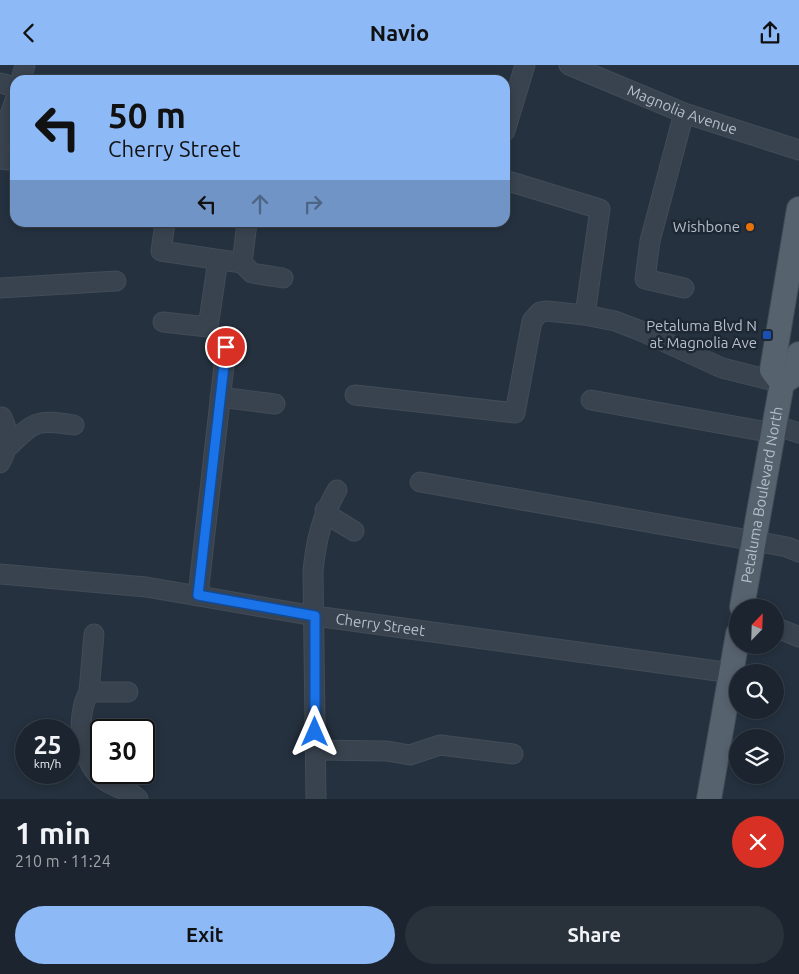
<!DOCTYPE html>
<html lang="en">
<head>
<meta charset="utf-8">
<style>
  body { margin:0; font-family:Ubuntu,sans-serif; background:#29313b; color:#f1f3f6; height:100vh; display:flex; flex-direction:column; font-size:19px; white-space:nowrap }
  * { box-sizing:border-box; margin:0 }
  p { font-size:16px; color:#a0a5aa }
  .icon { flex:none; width:28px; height:28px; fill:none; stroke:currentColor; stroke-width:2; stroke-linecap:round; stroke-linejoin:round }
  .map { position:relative; height:734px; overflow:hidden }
  .side { display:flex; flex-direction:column; background:#1c252f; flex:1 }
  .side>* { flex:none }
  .banner { position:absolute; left:10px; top:10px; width:500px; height:152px; border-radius:15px; box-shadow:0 2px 8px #0003,0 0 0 1px #3a424b; background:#8db9f7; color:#111; overflow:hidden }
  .needle { width:32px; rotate:23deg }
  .fabs { position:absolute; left:729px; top:534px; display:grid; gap:10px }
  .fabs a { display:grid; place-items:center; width:55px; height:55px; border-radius:50%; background:#1c252f; box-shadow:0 2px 8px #0003,0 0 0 1px #3a424b; font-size:25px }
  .speed { position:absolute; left:15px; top:654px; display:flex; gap:10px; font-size:25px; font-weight:700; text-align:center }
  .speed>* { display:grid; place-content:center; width:65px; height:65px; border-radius:50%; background:#1c252f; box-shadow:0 2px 8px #0003,0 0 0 1px #3a424b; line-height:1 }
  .speed small { font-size:12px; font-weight:400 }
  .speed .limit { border:2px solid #111; border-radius:8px; background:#fff; color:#111 }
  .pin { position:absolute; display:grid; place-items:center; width:42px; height:42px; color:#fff; margin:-21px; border:2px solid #fff; border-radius:50%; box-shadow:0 1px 5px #0007 }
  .me { position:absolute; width:55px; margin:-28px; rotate:0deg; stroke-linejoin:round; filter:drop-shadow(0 0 4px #0008) }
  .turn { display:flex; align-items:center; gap:18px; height:105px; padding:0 15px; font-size:22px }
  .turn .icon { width:65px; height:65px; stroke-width:2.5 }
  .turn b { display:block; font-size:35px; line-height:42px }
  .lanes { display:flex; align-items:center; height:48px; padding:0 15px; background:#0003; justify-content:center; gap:25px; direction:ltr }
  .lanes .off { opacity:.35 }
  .round { display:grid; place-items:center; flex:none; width:52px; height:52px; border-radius:26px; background:#29313b }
  .summary { display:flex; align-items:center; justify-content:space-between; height:85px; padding:0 15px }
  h1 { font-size:30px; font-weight:700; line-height:38px }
  .primary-button { display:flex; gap:10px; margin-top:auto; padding:10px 15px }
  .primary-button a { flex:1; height:58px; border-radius:30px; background:#8db9f7; color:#111; font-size:20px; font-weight:700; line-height:58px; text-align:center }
  .primary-button a+a { background:#29313b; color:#f1f3f6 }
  header { display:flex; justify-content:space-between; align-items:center; height:65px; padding:0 15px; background:#8db9f7; color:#111; font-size:22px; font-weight:700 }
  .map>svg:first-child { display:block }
</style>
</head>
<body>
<header><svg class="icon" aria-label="back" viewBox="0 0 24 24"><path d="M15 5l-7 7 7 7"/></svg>Navio<svg class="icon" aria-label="share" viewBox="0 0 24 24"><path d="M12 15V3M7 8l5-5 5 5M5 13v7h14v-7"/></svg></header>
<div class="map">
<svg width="799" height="734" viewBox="0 0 799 734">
  <rect width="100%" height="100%" fill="#25313f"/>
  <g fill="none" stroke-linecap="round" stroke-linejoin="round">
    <g stroke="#424c58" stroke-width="21">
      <g id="minor">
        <path id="s1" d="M 569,0 L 684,48 L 799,85"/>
        <path d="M 21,15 L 25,0"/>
        <path d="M 0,18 L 15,22"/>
        <path d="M 505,66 L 525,0"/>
        <path d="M 0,79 L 15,35"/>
        <path d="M 0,94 L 15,96"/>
        <path d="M 165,158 L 161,186 L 242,198 L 247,158"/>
        <path d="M 242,198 L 252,208 L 283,213"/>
        <path d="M 0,223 L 116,216"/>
        <path d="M 684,223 L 645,214 L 650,176 L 684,48"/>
        <path d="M 585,250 L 615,256 L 641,266 L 722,303 L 782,318"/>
        <path d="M 163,257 L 208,262 L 218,195"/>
        <path d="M 355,330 L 515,348 L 532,256 L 540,247 L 547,246 L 585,250 L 600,144 L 505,115"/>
        <path d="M 220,332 L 275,339"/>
        <path d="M 591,335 L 773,368"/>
        <path d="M 774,360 L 799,368"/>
        <path d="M 9,381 C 35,356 37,354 74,360"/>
        <path d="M 0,398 C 10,379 10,371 2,352"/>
        <path d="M 420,417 L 755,476 L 787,482 L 799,487"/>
        <path d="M 325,445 L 331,452 L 354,466"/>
        <path id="s2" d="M 0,509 L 146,522 L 315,551 L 732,608"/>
        <path d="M 198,530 L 226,283"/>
        <path d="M 775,562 L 799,572"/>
        <path d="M 89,627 L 94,569"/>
        <path d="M 128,627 L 89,627 C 75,651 80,698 104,715 C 115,723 128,724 138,734"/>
        <path d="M 316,685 L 387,686 L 410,690 L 440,680 L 513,689"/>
        <path d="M 316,734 L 313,506 C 316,475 322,451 337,425"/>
      </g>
    </g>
    <g stroke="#424c58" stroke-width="26">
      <g id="major">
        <path d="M 782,318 L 795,309 L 799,289"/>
        <path id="s3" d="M 742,542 L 782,318 L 772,305 L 799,144"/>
        <path d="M 709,734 L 738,569"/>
      </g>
    </g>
    <use href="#minor" stroke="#39434f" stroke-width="19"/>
    <use href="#major" stroke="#57626f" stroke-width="24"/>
  </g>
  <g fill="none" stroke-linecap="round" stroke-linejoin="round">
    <g stroke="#114b97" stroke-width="12">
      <path id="route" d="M 226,282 L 198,530 L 315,551 L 315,667"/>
    </g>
    <use href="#route" stroke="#1a73e8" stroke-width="9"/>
  </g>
  <circle fill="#e8710a" stroke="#1e2834" stroke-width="2" cx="750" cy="162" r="5"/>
  <rect fill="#1a4fb4" stroke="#1e2834" stroke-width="2" x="762" y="265" width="10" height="10" rx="2.5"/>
  <g text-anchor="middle" stroke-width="5" stroke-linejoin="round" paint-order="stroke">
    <g font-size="15" fill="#b5beca" stroke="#1e2834">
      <text dy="5" stroke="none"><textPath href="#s1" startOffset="122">Magnolia Avenue</textPath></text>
      <text dy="5" stroke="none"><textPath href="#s3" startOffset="114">Petaluma Boulevard North</textPath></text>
      <text dy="5" stroke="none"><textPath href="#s2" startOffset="384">Cherry Street</textPath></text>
    </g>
    <g font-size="15" fill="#b5beca" stroke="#1e2834" text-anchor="end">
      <text x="740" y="167">Wishbone</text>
      <text x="757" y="266">Petaluma Blvd N<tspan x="757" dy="17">at Magnolia Ave</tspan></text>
    </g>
  </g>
</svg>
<div class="fabs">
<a><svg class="needle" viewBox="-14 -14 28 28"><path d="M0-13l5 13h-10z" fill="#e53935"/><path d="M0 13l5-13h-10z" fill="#a0a5aa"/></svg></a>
<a><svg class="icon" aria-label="search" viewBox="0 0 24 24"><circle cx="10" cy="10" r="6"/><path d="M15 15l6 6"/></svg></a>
<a><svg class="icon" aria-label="layers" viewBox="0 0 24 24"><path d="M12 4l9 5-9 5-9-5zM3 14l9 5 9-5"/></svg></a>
</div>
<div class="speed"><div>25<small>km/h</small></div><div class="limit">30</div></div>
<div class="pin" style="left:226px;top:282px;background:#d93025"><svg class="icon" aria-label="arrive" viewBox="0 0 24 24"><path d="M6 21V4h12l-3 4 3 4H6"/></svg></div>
<svg class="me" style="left:315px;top:667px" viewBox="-20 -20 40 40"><path d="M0-17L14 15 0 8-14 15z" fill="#1a73e8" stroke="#fff" stroke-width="4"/></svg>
<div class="banner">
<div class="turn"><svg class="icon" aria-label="left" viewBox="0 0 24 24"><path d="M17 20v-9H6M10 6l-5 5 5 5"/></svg><div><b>50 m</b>Cherry Street</div></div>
<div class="lanes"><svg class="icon" aria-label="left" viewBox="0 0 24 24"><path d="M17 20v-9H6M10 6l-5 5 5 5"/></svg><svg class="icon off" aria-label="ahead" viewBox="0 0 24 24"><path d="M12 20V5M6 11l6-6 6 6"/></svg><svg class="icon off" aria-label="right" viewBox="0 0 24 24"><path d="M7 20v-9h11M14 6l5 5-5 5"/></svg></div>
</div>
</div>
<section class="side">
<div class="summary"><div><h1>1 min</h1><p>210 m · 11:24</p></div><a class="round" style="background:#d93025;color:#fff"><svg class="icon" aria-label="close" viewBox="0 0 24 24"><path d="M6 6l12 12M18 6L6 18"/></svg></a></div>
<div class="primary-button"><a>Exit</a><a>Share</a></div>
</section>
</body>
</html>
